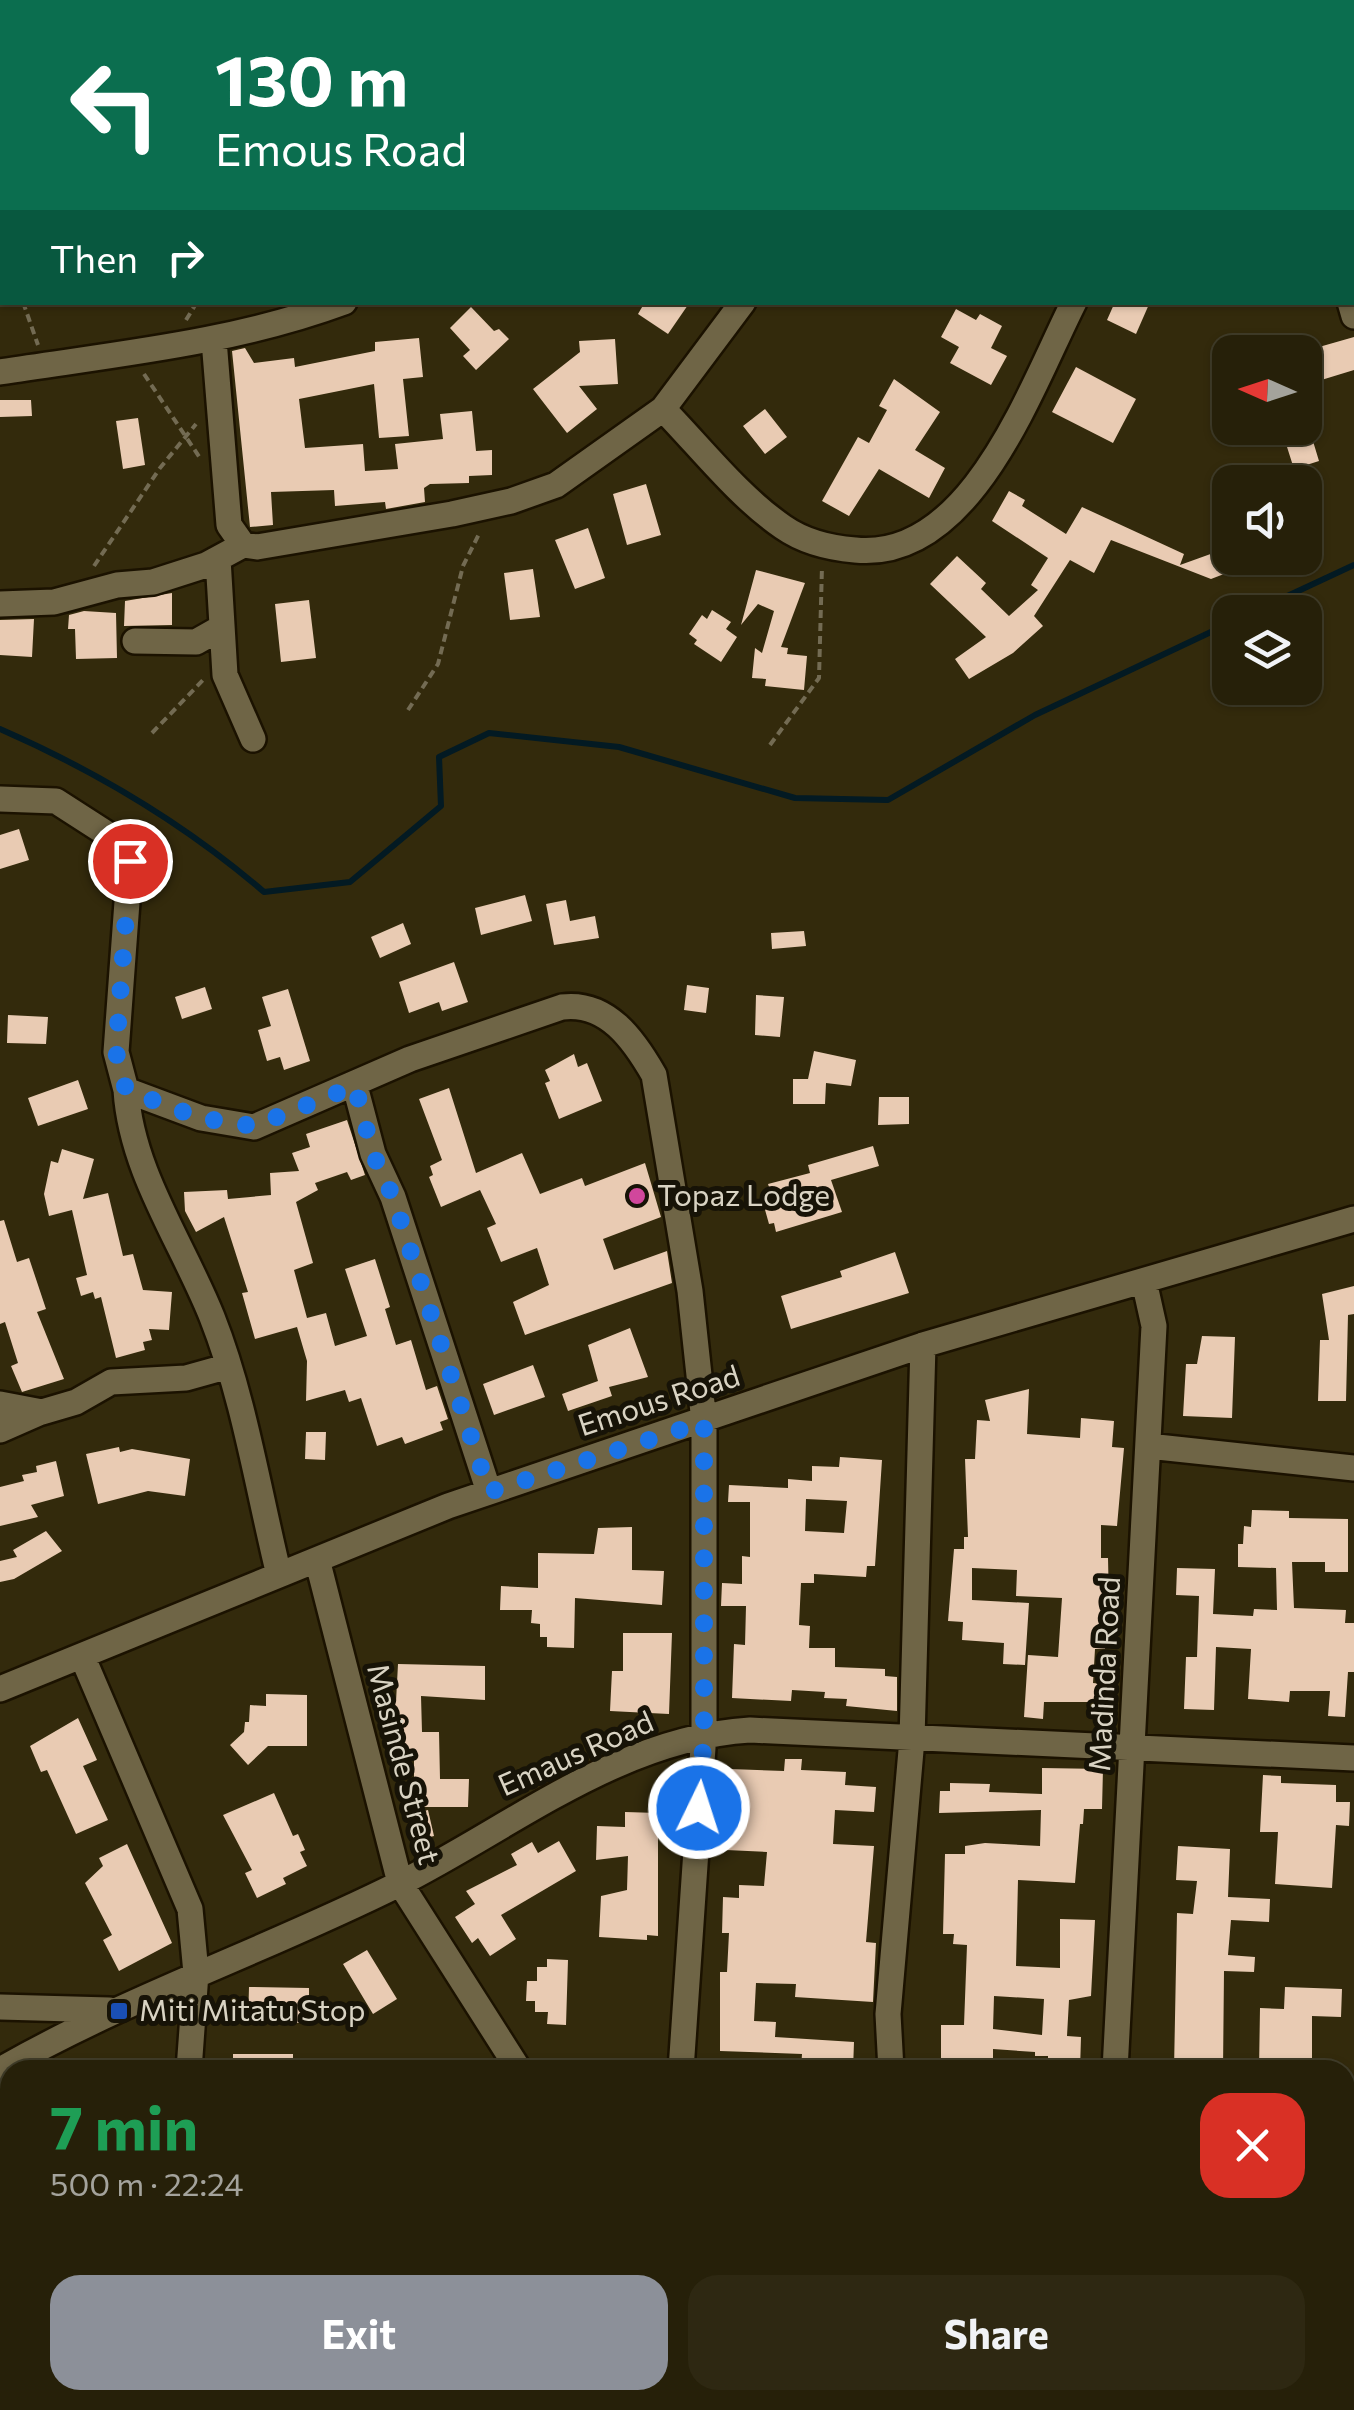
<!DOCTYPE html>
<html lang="en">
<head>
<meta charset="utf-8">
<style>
  body { margin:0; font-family:Commissioner,sans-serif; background:#2e2812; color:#f1f3f6; height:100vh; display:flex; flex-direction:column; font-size:38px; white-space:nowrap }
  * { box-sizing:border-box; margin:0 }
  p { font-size:32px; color:#a4a39c }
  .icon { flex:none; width:55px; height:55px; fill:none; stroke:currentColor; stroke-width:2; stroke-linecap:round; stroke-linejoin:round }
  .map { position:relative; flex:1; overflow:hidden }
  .panel { position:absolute; left:0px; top:2060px; width:1355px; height:350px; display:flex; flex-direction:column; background:#262009; border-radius:30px 30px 0 0; box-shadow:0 2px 8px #0004,0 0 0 2px #423e2a }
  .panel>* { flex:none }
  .hud { position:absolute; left:0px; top:0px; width:1355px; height:305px; box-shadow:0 2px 8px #0004,0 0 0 2px #423e2a; background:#0b6e4f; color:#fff; overflow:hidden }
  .needle { width:65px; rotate:273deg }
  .tools { position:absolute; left:1212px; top:335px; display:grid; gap:20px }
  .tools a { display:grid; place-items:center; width:110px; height:110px; border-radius:20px; background:#262009; box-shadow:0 2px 8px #0004,0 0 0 2px #423e2a; font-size:50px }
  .pin { position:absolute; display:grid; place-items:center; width:85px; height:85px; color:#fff; margin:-42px; border:5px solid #fff; border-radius:50%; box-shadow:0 2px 10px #0007 }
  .me { position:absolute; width:110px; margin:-55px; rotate:4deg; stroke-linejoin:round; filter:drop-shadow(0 0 8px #0008) }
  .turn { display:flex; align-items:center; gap:35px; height:210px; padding:0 50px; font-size:45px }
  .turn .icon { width:130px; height:130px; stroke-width:2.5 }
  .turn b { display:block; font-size:70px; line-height:85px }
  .then { display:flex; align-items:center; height:95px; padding:0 50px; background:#0003; gap:20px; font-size:38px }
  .round { display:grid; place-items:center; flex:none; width:105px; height:105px; border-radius:30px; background:#2e2812 }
  .summary { display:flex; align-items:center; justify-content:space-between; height:170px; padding:0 50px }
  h1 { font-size:60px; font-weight:700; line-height:75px; color:#1e9e55 }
  .cta { display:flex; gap:20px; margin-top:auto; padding:20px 50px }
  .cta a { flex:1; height:115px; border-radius:30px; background:#8c9099; color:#fff; font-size:40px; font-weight:700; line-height:115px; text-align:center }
  .cta a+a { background:#2e2812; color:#f1f3f6 }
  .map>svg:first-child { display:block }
</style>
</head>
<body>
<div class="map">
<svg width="1354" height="2410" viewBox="0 0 1354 2410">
  <rect width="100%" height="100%" fill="#332a0c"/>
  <path fill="#465026" d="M 844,2400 L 1072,2400 L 1073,2410 L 852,2410 Z"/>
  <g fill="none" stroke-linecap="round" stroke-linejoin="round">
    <path stroke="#031a23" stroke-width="6" d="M 1253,612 L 1354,565
      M 0,729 C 96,771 185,824 264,892 L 350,882 L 441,806 L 439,757 L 489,733 L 619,747 L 795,798 L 888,800 L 1035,715 L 1230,623"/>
  </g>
  <path fill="#e9cbb3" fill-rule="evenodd" d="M 645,302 L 690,302 L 668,334 L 638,314 Z
    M 1115,302 L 1150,302 L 1136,334 L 1107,320 Z
    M 471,307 L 494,331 L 499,329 L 509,339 L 476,370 L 463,356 L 470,350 L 450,328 Z
    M 956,309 L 976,320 L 980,314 L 1002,326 L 991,348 L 1007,356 L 991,385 L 950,363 L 959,347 L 941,337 Z
    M 1354,337 L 1354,370 L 1305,385 L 1305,351 Z
    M 419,338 L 423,377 L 403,379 L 409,436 L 379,438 L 374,384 L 299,399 L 305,448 L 363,444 L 365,471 L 398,469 L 395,444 L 443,439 L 440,414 L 472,411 L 476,451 L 492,450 L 492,475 L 469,476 L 469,483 L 430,484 L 424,488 L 425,502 L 386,509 L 385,502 L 335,506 L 334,490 L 271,492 L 273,525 L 250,527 L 232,351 L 245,348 L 254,363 L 294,358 L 295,367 L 375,351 L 375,342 Z
    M 615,339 L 618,384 L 579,386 L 597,409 L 567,433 L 533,389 L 580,352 L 579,341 Z
    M 1076,367 L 1136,399 L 1113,443 L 1052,412 Z
    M 894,379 L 940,412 L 915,450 L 945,468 L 929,498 L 879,469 L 849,516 L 822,501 L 858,437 L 869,443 L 887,410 L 879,406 Z
    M 0,400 L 31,400 L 32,416 L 0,417 Z
    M 765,409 L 787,437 L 765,454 L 743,426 Z
    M 138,418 L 145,465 L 123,469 L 116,421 Z
    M 1281,428 L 1309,428 L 1319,461 L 1294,469 Z
    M 646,484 L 661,535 L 627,545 L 613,494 Z
    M 1009,491 L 1025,500 L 1022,506 L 1066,534 L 1082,507 L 1184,554 L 1180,565 L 1230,547 L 1230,558 L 1263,559 L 1211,579 L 1111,540 L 1094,573 L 1070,560 L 1034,616 L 1043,626 L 1013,653 L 969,679 L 955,659 L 986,637 L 930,584 L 957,556 L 986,583 L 981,589 L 1009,616 L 1038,590 L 1031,585 L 1048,558 L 992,521 Z
    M 588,528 L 605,578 L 575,589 L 555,540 Z
    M 533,569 L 540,617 L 510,620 L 504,573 Z
    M 756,570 L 805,583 L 781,647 L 788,648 L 787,654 L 807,656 L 804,690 L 765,686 L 766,679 L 752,678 L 755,648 L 762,653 L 774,611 L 758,604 L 741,625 Z
    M 172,593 L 172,625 L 124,626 L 125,601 Z
    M 309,600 L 316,658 L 281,662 L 275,604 Z
    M 712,610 L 731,622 L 726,629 L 737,637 L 721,662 L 694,644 L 697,640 L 689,634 L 702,615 L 707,619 Z
    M 84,611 L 116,613 L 117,658 L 76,659 L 75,629 L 68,629 L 69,615 Z
    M 34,619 L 32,657 L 0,655 L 0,620 Z
    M 19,829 L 29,860 L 0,869 L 0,835 Z
    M 525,895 L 532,921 L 481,935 L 475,908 Z
    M 566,900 L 570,921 L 595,916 L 599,938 L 554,945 L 546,904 Z
    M 403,923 L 411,944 L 380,958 L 371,937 Z
    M 804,931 L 806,946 L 772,949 L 771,933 Z
    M 454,962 L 468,1002 L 442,1011 L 439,1002 L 409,1013 L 399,982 Z
    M 687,985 L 709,988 L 706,1013 L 684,1010 Z
    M 205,987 L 212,1009 L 182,1019 L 175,997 Z
    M 288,989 L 310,1061 L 284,1070 L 280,1057 L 267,1061 L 258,1030 L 271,1026 L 262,997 Z
    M 756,995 L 784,997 L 780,1037 L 755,1035 Z
    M 8,1015 L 48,1017 L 46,1044 L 7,1043 Z
    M 814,1051 L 856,1060 L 851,1086 L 826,1083 L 825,1104 L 793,1104 L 793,1079 L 808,1079 Z
    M 574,1054 L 578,1067 L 587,1063 L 602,1101 L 559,1119 L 545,1083 L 550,1081 L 545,1070 Z
    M 78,1080 L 88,1109 L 38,1126 L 28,1098 Z
    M 449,1088 L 476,1173 L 522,1153 L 540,1194 L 582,1178 L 585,1186 L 645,1163 L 661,1217 L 603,1239 L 614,1270 L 667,1251 L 672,1283 L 525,1335 L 513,1302 L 549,1285 L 537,1248 L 501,1262 L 487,1228 L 496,1224 L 480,1190 L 441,1207 L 429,1177 L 433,1175 L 430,1166 L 442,1160 L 419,1099 Z
    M 879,1097 L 909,1097 L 909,1124 L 878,1125 Z
    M 347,1120 L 365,1175 L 351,1180 L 347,1172 L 315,1183 L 318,1190 L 296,1202 L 313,1263 L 294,1270 L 307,1318 L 326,1313 L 335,1346 L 367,1336 L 345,1269 L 375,1259 L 390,1307 L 385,1309 L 396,1345 L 411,1340 L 426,1390 L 437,1386 L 448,1419 L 440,1422 L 443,1430 L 405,1444 L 402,1437 L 377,1446 L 361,1398 L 349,1402 L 345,1390 L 306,1401 L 307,1361 L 297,1327 L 255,1339 L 242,1293 L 248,1292 L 224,1217 L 196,1232 L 185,1211 L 184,1192 L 227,1190 L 228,1199 L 271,1195 L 270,1173 L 299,1171 L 292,1153 L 310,1147 L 306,1134 Z
    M 873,1146 L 879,1166 L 831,1180 L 842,1212 L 776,1232 L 774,1223 L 769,1224 L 762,1199 L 772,1196 L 768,1184 L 810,1173 L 808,1165 Z
    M 62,1149 L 94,1159 L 83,1199 L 108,1193 L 123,1256 L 133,1254 L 143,1290 L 172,1292 L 169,1330 L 149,1329 L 152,1340 L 143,1342 L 145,1350 L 116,1358 L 101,1297 L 95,1299 L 93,1292 L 81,1296 L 76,1278 L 87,1275 L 72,1210 L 49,1216 L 44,1194 L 51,1161 L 58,1163 Z
    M 4,1220 L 17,1262 L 29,1258 L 46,1309 L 37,1312 L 64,1379 L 22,1392 L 11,1366 L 18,1363 L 5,1322 L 0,1324 L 0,1221 Z
    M 895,1252 L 909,1293 L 791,1329 L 781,1296 L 842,1277 L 840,1271 Z
    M 1354,1286 L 1354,1314 L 1348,1315 L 1346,1401 L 1318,1401 L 1320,1340 L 1329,1340 L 1322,1294 Z
    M 630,1328 L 648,1377 L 609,1387 L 612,1396 L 568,1411 L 562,1394 L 598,1381 L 588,1345 Z
    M 1202,1336 L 1235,1337 L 1232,1418 L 1183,1416 L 1186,1364 L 1197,1364 Z
    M 533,1365 L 545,1397 L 494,1415 L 483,1384 Z
    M 1029,1389 L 1027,1434 L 1080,1438 L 1081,1418 L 1114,1421 L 1112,1447 L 1124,1448 L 1117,1526 L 1101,1525 L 1101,1558 L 1108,1558 L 1109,1604 L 1117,1604 L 1115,1624 L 1107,1623 L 1105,1649 L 1095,1649 L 1093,1683 L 1102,1684 L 1100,1702 L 1044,1702 L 1043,1719 L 1024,1717 L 1028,1655 L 1058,1657 L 1062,1598 L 1016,1596 L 1017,1570 L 972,1568 L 972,1600 L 1029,1603 L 1025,1665 L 1003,1664 L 1004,1643 L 962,1640 L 963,1622 L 948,1621 L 954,1549 L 964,1549 L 964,1537 L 968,1537 L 965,1459 L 975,1459 L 977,1420 L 990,1421 L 985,1400 Z
    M 306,1432 L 326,1432 L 325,1460 L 305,1459 Z
    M 119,1447 L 120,1452 L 132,1449 L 190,1459 L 185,1496 L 148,1491 L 98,1504 L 86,1454 Z
    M 840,1457 L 882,1460 L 875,1566 L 867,1566 L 866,1577 L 814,1574 L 814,1583 L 801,1583 L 799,1625 L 810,1626 L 809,1648 L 835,1648 L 835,1667 L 885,1669 L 885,1676 L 897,1677 L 897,1711 L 846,1706 L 847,1699 L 824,1698 L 825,1692 L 792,1690 L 791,1701 L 732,1698 L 734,1644 L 745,1645 L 746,1606 L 721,1606 L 722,1583 L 742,1584 L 742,1556 L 750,1557 L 750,1502 L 728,1502 L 729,1485 L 788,1488 L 788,1479 L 812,1481 L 812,1466 L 839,1467 ZM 806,1499 L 847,1501 L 844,1533 L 805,1531 Z
    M 56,1461 L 64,1496 L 31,1505 L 38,1517 L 0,1526 L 0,1487 L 24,1481 L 22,1475 L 37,1472 L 36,1466 Z
    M 1252,1510 L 1289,1511 L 1289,1518 L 1348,1519 L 1348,1572 L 1325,1572 L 1325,1562 L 1292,1562 L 1294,1608 L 1346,1610 L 1345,1623 L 1354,1623 L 1354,1672 L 1348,1672 L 1345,1717 L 1328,1716 L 1330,1691 L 1290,1691 L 1289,1702 L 1248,1699 L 1251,1649 L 1216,1647 L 1214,1710 L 1184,1709 L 1186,1657 L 1197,1657 L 1199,1596 L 1176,1595 L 1177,1568 L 1215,1569 L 1213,1614 L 1253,1616 L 1254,1609 L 1277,1610 L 1276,1568 L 1238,1567 L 1238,1544 L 1243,1544 L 1244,1526 L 1251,1527 Z
    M 632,1527 L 632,1570 L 664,1571 L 662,1605 L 575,1598 L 574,1648 L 547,1647 L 547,1637 L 540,1637 L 540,1624 L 531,1623 L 532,1610 L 500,1610 L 501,1586 L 538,1588 L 538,1553 L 594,1554 L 598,1528 Z
    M 46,1531 L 62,1551 L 14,1579 L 0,1582 L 0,1561 L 17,1557 L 13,1550 Z
    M 623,1633 L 672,1633 L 669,1714 L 610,1711 L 612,1671 L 623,1671 Z
    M 398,1664 L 485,1666 L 485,1700 L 421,1696 L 422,1732 L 439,1732 L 440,1779 L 469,1779 L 468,1807 L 414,1807 L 414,1756 L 390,1756 L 389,1730 L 386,1730 L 385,1703 L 396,1702 Z
    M 266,1694 L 307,1695 L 307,1746 L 268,1746 L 248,1765 L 230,1745 L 244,1732 L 245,1722 L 249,1722 L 250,1705 L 266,1706 Z
    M 78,1718 L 97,1760 L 83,1766 L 108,1820 L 76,1834 L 47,1770 L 41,1772 L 30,1746 Z
    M 785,1759 L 802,1759 L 801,1770 L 846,1772 L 845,1785 L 876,1787 L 874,1812 L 835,1810 L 833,1844 L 874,1846 L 866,1942 L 876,1943 L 873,2002 L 795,1997 L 796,1984 L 756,1983 L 754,2021 L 776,2022 L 775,2037 L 854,2042 L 853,2070 L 801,2069 L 802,2054 L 720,2051 L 720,1972 L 727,1972 L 729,1933 L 722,1933 L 723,1897 L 739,1898 L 739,1885 L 764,1886 L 767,1852 L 726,1850 L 730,1769 L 784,1771 Z
    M 1042,1768 L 1103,1769 L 1102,1809 L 1084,1809 L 1083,1824 L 1080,1824 L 1075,1883 L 1018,1880 L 1016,1966 L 1060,1968 L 1060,1919 L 1095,1920 L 1091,1996 L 1069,2000 L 1067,2036 L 1081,2037 L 1080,2070 L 1048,2070 L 1048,2056 L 1035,2056 L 1035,2052 L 993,2049 L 993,2067 L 941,2070 L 941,2025 L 964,2025 L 967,1945 L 953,1944 L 954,1934 L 943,1934 L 945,1854 L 965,1854 L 965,1846 L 985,1843 L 1040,1846 L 1041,1810 L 939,1813 L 940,1791 L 950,1791 L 950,1783 L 990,1784 L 989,1792 L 1042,1794 ZM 994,1996 L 1044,1999 L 1042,2035 L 993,2029 Z
    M 1263,1775 L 1281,1776 L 1281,1783 L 1336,1785 L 1336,1802 L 1350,1802 L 1349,1826 L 1336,1825 L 1332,1888 L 1275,1884 L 1278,1832 L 1260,1832 Z
    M 274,1793 L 293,1836 L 298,1834 L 305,1850 L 300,1852 L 307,1866 L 283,1878 L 286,1884 L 257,1898 L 245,1873 L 252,1870 L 223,1815 Z
    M 428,1810 L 434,1836 L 414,1841 L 408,1815 Z
    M 625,1812 L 658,1813 L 658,1936 L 647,1935 L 647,1940 L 599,1937 L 601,1896 L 627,1890 L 628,1856 L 596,1860 L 597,1826 L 625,1827 Z
    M 559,1841 L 576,1871 L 501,1915 L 516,1939 L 490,1956 L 478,1938 L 472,1943 L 455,1917 L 475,1904 L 466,1891 L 517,1865 L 511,1854 L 532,1842 L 538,1853 Z
    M 127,1844 L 172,1943 L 119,1971 L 103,1940 L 112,1935 L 85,1883 L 103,1866 L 99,1858 Z
    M 1178,1846 L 1230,1849 L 1228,1897 L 1270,1899 L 1269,1922 L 1231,1920 L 1228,1955 L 1255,1957 L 1254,1972 L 1224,1971 L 1223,2070 L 1174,2070 L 1177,1913 L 1193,1914 L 1197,1881 L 1176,1880 Z
    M 367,1950 L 397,1999 L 373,2014 L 343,1964 Z
    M 547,1959 L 568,1960 L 566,2025 L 547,2024 L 548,2012 L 535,2012 L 535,2001 L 526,2001 L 527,1981 L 537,1981 L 537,1967 L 547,1967 Z
    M 249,1987 L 309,1988 L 309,2023 L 248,2023 Z
    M 1285,1987 L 1342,1989 L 1341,2017 L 1312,2016 L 1312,2070 L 1259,2070 L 1260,2008 L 1284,2009 Z
    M 233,2054 L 293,2054 L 293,2070 L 233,2070 Z"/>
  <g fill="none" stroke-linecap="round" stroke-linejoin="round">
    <g stroke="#1b1200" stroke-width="30">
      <path id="minor" d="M 252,0 L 254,2
        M 358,2 L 369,0
        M 649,2 L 650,0
        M 911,2 L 912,0
        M 1218,2 L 1218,0
        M 0,37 L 2,38
        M 1352,248 L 1354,246
        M 1350,302 L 1354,316
        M 214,340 L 229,525 L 243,545 L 257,547 L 452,514 L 511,501 L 556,485 L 663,409 L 743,302
        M 0,372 C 116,354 233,343 344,302
        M 663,409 C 701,448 738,496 783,527 C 803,541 830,548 855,550 C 971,562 1031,387 1074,302
        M 218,559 L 225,675 L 253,739
        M 0,604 L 54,602 L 117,585 L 153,582 L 206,565 L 243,545
        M 135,641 L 196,642 L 219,629
        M 0,799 L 56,801 L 115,839 L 130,861 L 116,1052 L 126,1090 L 201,1118 L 254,1127 L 410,1059 L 562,1007 C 607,1001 634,1040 654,1075 L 690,1291 L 704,1422 L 704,1733 L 681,2070
        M 355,1086 L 373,1154 L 393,1197 L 489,1492
        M 126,1090 C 131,1171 182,1242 212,1317 C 244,1398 258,1489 279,1575
        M 0,1404 L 42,1412 L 76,1402 L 111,1382 L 186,1378 L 229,1366
        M 0,1430 L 41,1412
        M 1148,1446 L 1354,1468
        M 318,1563 L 400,1883 L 519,2070
        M 83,1658 L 190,1909 L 196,1973 L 189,2070
        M 0,1689 L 448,1506 L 923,1345 L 1354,1219
        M 0,2007 L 109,2010
        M 0,2070 C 128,1997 267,1950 399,1884 C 512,1827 619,1738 750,1730 L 1354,1758
        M 891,2070 L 888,2014 L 912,1739 L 923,1345
        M 1115,2070 L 1154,1326 L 1144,1281
        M 1345,2286 L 1354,2273
        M 1345,2371 L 1352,2410
        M 755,2400 L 763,2410
        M 173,2410 L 173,2400
        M 485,2410 L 487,2400
        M 1221,2410 L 1221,2400"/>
    </g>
    <g stroke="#1b1200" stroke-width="35">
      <path id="highway" d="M 1338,0 L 1339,2
        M 1352,45 L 1354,49"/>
    </g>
    <path stroke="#736b53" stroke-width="4" stroke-dasharray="8 5" stroke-linecap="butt" d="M 157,0 L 157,2
      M 0,142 L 2,142
      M 0,255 L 2,260
      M 23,302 L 38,345
      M 186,320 L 197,302
      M 144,374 L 200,458
      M 94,566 L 160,468 L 196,424
      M 408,710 L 438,664 L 463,566 L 480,532
      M 152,733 L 204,679
      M 770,745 L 819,678 L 822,566"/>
    <use href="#minor" stroke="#6f6546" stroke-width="25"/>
    <use href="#highway" stroke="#b8b43e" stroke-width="30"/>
  </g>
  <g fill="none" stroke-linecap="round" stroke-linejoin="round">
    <path stroke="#1a73e8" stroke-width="18" stroke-dasharray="0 32.4" d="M 130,861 L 116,1052 L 126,1090 L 200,1118 L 254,1126 L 355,1086 L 373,1154 L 393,1197 L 489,1492 L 704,1422 L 704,1733 L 699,1808"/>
  </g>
  <circle fill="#d1479c" stroke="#171307" stroke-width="4" cx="637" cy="1196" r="10"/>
  <rect fill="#1a4fb4" stroke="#171307" stroke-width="4" x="109" y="2001" width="20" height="20" rx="5"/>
  <g text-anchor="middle" stroke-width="10" stroke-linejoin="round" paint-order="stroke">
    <g font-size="30" fill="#d9d3c3" stroke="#171307" text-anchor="start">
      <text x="657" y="1206">Topaz Lodge</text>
      <text x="139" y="2021">Miti Mitatu Stop</text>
    </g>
    <g font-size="30" fill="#d9d3c3" stroke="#171307">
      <text transform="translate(659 1401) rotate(-18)" y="10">Emous Road</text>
      <text transform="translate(1105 1674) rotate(-87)" y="10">Madinda Road</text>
      <text transform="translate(576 1754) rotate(-24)" y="10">Emaus Road</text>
      <text transform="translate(403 1764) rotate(75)" y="10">Masinde Street</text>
    </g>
  </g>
</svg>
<div class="tools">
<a><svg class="needle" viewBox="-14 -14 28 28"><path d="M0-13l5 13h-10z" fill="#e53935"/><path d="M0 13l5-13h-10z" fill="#a4a39c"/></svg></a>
<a><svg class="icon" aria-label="sound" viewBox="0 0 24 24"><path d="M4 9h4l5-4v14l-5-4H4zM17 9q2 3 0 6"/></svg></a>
<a><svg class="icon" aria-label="layers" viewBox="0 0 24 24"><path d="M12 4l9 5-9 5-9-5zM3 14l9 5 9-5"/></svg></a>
</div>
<div class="pin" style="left:130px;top:861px;background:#d93025"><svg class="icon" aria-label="arrive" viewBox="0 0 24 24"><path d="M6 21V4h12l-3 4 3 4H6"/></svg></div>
<svg class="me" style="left:699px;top:1808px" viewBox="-20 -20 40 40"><circle r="17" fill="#1a73e8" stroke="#fff" stroke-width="3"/><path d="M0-11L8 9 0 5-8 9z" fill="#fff"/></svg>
<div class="hud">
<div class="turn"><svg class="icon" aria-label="left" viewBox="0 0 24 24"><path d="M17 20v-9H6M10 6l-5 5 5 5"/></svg><div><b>130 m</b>Emous Road</div></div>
<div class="then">Then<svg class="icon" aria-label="right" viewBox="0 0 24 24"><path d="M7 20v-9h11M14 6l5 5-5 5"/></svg></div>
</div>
<section class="panel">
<div class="summary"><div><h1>7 min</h1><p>500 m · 22:24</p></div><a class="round" style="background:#d93025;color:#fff"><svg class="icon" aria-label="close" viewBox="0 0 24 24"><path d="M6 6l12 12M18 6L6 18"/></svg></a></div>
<div class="cta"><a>Exit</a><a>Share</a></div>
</section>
</div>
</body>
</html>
